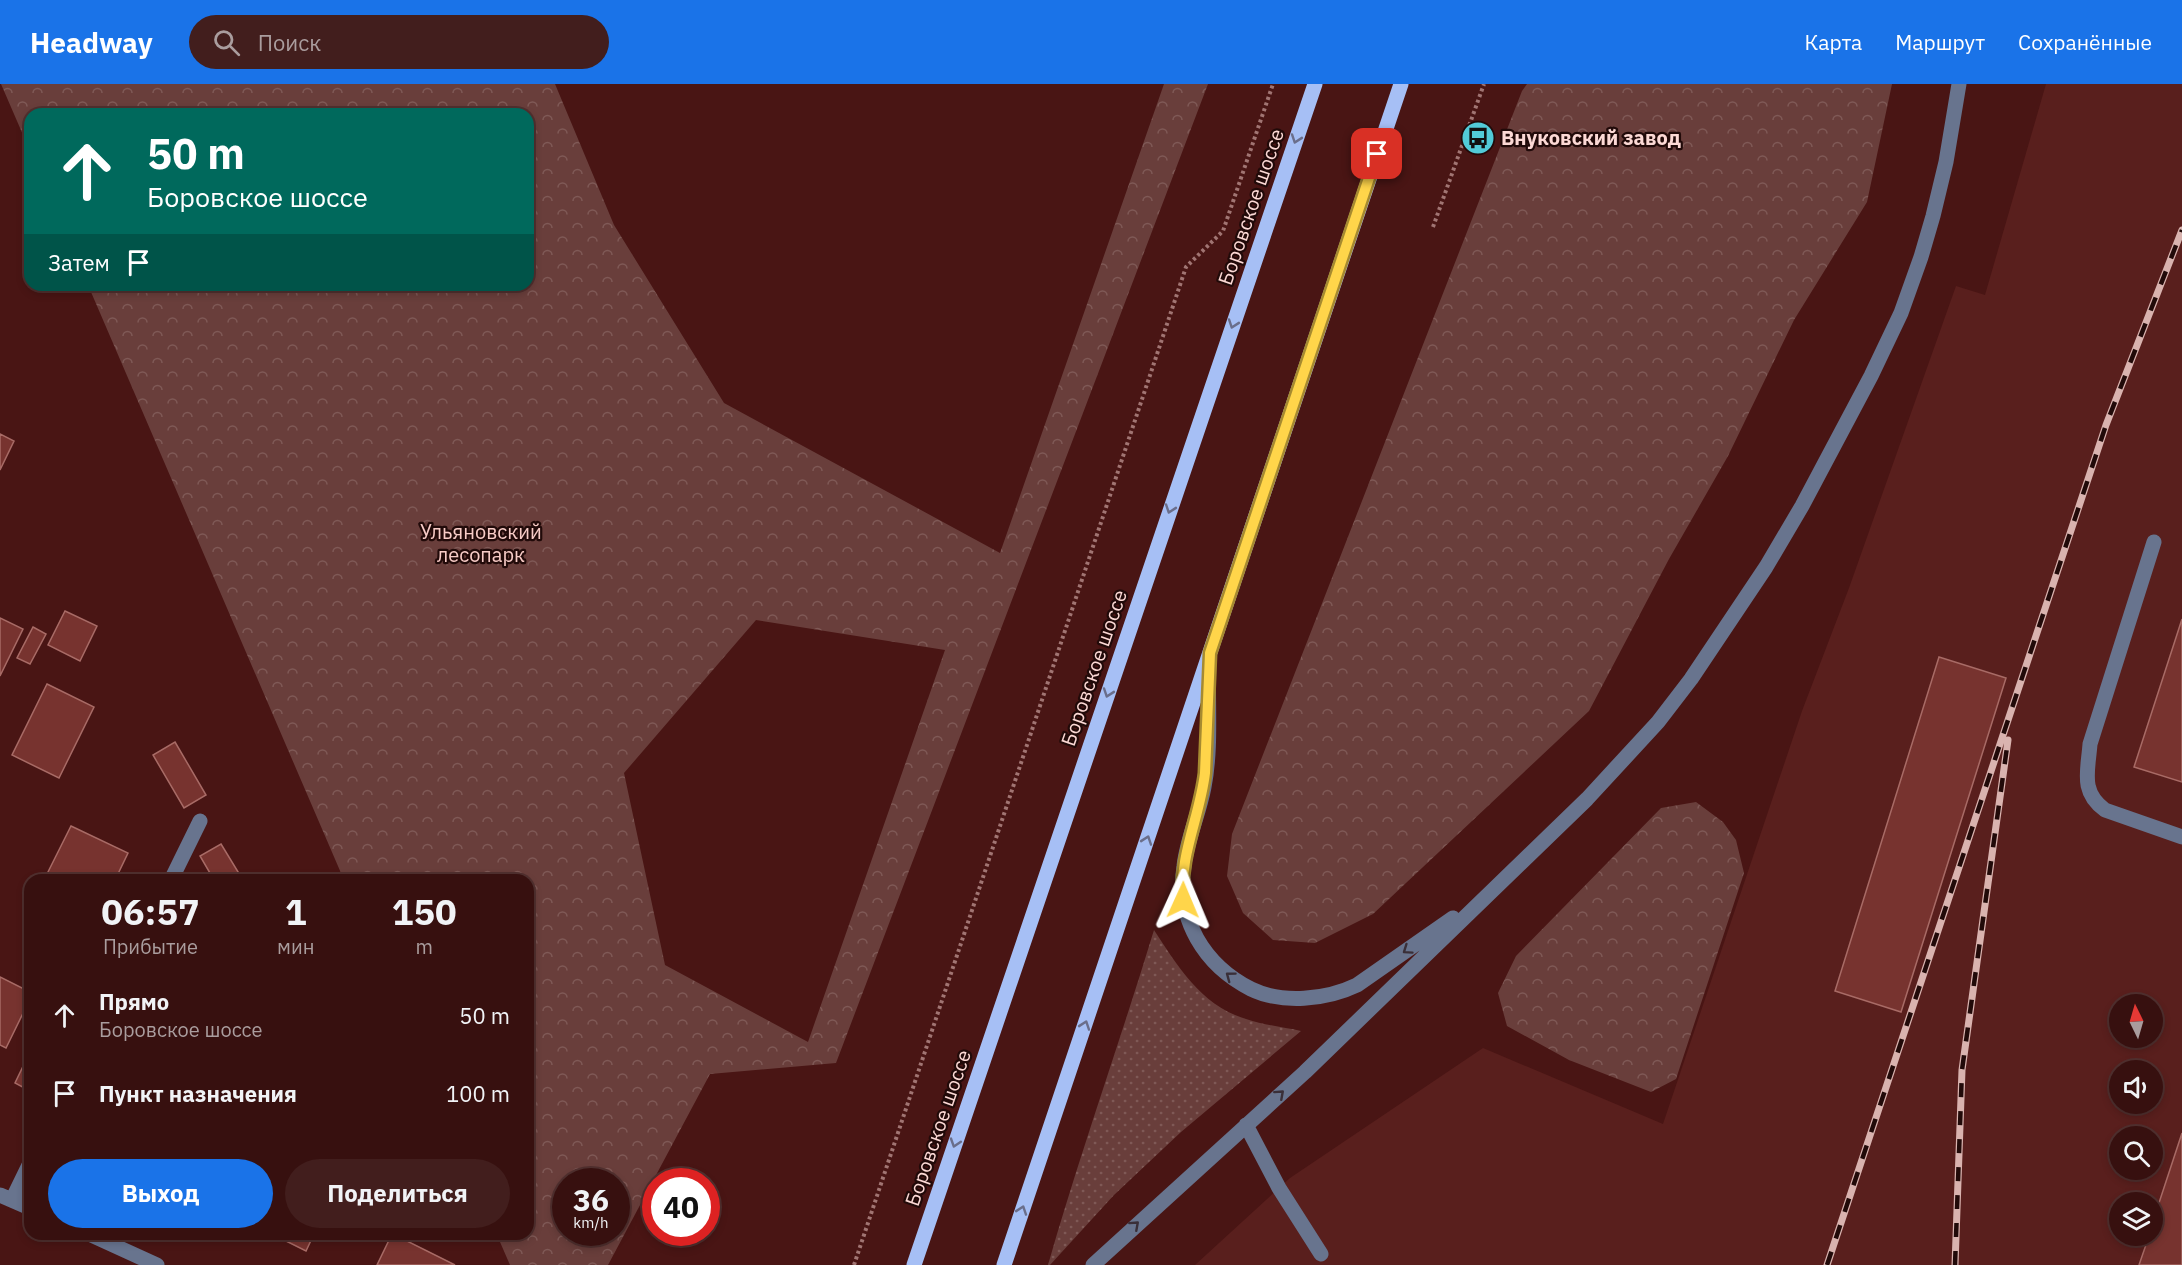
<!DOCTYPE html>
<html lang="ru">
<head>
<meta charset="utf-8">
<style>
  body { margin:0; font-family:"IBM Plex Sans",sans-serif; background:#421e1d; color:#f1f3f6; height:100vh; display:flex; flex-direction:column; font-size:22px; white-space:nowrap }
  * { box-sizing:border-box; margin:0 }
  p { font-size:20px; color:#aa9d9e }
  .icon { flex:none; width:33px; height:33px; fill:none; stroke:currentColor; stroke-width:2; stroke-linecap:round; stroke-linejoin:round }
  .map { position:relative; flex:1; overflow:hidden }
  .drawer { position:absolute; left:24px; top:790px; width:510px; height:366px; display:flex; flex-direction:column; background:#37100f; border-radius:18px; box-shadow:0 3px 9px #0003,0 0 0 2px #51302f }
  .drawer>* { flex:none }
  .guide { position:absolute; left:24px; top:24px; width:510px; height:183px; border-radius:18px; box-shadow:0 3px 9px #0003,0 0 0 2px #51302f; background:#00695c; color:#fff; overflow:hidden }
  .needle { width:39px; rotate:355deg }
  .buttons { position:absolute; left:2109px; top:910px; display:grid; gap:12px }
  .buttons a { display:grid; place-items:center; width:54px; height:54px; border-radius:50%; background:#37100f; box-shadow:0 3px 9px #0003,0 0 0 2px #51302f; font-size:30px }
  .speed { position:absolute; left:552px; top:1084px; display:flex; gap:12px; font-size:30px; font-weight:700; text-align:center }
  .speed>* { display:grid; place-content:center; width:78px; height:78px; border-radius:50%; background:#37100f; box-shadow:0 3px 9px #0003,0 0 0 2px #51302f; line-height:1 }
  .speed small { font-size:15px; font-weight:400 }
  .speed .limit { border:9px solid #d22; background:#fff; color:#111 }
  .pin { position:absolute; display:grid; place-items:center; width:51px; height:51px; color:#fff; margin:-26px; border-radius:12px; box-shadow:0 3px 9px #0006 }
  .me { position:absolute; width:66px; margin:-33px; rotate:1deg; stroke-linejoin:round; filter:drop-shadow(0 0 4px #0008) }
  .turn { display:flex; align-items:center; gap:21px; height:126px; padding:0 24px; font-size:27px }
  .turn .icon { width:78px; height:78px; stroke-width:2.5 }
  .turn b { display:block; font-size:42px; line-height:51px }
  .then { display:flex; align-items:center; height:57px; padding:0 24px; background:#0003; gap:12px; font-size:22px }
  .eta { display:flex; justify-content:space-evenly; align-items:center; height:102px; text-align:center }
  .eta b { font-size:36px; font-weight:700; line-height:42px }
  .action { display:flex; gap:12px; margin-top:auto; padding:12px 24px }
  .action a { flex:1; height:69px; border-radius:36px; background:#1a73e8; color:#fff; font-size:24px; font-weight:700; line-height:69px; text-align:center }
  .action a+a { background:#421e1d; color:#f1f3f6 }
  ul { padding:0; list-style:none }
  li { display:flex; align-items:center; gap:18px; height:78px; padding:0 24px }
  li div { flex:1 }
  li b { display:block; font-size:22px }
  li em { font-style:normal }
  header { display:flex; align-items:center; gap:36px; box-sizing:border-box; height:84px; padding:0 30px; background:#1a73e8; color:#fff }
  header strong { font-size:28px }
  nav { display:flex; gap:33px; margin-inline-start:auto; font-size:21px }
  .search { width:420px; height:54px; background:#421e1d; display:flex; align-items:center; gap:15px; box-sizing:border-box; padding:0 21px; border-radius:33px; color:#aa9d9e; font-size:22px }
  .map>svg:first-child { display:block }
</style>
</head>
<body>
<header>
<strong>Headway</strong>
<div class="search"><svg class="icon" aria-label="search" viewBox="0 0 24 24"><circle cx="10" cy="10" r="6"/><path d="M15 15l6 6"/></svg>Поиск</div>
<nav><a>Карта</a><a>Маршрут</a><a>Сохранённые</a></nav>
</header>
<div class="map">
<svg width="2182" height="1181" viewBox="0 0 2182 1181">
  <defs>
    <pattern id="grass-dots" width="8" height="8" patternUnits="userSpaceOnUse" patternTransform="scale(1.5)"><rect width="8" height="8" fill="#693e3b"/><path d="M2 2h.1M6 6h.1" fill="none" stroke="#7f5956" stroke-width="1.8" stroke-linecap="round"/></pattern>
    <pattern id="forest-crowns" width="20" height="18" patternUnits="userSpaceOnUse" patternTransform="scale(1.5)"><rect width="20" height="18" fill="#693e3b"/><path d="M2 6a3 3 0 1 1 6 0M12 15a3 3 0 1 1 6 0" fill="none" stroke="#7f5956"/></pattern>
  </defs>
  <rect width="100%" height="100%" fill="#491514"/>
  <path fill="#591f1d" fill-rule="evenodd" d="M 2046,0 L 2182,0 L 2182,1181 L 1195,1181 L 1290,1094 L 1483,964 L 1663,1040 L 1802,627 L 1849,504 L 1956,202 L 1985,211 ZM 2120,921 L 2152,921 L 2152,954 L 2120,954 ZM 2120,987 L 2152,987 L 2152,1020 L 2120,1020 ZM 2120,1053 L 2152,1053 L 2152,1086 L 2120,1086 ZM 2120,1119 L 2152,1119 L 2152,1152 L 2120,1152 Z"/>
  <path fill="url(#grass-dots)" d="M 1154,846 C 1178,883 1202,922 1246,935 C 1264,941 1283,943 1301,947 L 1181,1048 L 1114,1111 L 1050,1181 L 1048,1181 C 1080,1069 1120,958 1154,846 Z"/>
  <path fill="url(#forest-crowns)" fill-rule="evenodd" d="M 1,0 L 555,0 L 614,141 L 724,319 L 1000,469 L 1164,0 L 1208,0 L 836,979 L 710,990 L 608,1181 L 510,1181 L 497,1151 L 528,1150 L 528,796 L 344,796 L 88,201 L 528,201 L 528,30 L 30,30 L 30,67 ZM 756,536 L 945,566 L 808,958 L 665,881 L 624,689 ZM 566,1098 L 616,1098 L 616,1149 L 566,1149 Z
    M 1527,0 L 1892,0 L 1867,118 L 1794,236 L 1728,372 L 1669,475 L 1589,627 L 1373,830 L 1315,859 L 1273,856 L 1243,829 L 1227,792 L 1232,750 L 1522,7 Z
    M 1696,718 L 1723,738 L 1736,756 L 1744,789 L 1676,995 L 1651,1008 L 1569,976 L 1507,942 L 1498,909 L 1516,872 L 1661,724 Z"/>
  <path fill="#77332f" stroke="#a86b66" stroke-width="1.5" d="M 0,350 L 14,357 L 0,386 Z
    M 65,527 L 97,542 L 80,577 L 48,561 Z
    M 0,534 L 23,545 L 0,592 Z
    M 2182,535 L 2182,698 L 2134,683 Z
    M 33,543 L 46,550 L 30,580 L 17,574 Z
    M 1939,573 L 2006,594 L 1901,928 L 1835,907 Z
    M 47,600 L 94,623 L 59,694 L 12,671 Z
    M 175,658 L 206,711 L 184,724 L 153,671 Z
    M 71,742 L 128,769 L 115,796 L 44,796 Z
    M 221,760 L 243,796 L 214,796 L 200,772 Z
    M 0,893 L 30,908 L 30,915 L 6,964 L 0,961 Z
    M 27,974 L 30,976 L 30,1007 L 15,999 Z
    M 2182,1049 L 2182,1181 L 2139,1181 L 2149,1152 L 2152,1152 L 2152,1140 Z
    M 272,1150 L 314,1150 L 306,1167 Z
    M 392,1150 L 393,1150 L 455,1181 L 377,1181 Z"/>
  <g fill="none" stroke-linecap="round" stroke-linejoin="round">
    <path stroke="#a17573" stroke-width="4" stroke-dasharray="3 3" stroke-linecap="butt" d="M 1433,143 L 1484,0
      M 854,1181 L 1186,183 L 1223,147 L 1273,0"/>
    <path stroke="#68748e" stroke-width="15" d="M 2154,458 L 2090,660 C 2088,687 2080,708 2105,726 L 2182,753
      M 1209,576 C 1207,618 1212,662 1204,703 C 1199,730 1187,755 1184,782 C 1176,835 1204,881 1251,905 C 1282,920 1326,916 1357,901 L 1453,834
      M 171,796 L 200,737
      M 1246,1041 L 1279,1104 L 1321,1170
      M 0,1111 L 30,1124
      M 12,1116 L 30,1079
      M 89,1150 L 157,1181
      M 1093,1181 L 1305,988 L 1587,715 L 1658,638 L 1691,595 L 1766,483 L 1802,422 L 1871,292 L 1901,229 L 1921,173 L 1933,132 L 1946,78 L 1959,0"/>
    <path stroke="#a6bff5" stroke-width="15" d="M 914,1181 L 1315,0
      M 1004,1181 L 1401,0"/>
    <g stroke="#d9b3af" stroke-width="7">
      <path id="rail" d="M 1827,1181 L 2106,341 L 2182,146
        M 1955,1181 L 1962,986 L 2008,656"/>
    </g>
    <use href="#rail" stroke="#210a09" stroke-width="4.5" stroke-dasharray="14" stroke-linecap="butt"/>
  </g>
  <defs><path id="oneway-chevron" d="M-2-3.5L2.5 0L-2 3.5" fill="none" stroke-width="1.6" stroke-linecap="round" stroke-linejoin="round" transform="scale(1.5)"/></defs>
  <g stroke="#6a6e8b">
    <use href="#oneway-chevron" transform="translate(1296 55) rotate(109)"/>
    <use href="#oneway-chevron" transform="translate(1233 240) rotate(109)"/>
    <use href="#oneway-chevron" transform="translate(1170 425) rotate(109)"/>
    <use href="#oneway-chevron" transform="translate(1108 609) rotate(109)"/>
    <use href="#oneway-chevron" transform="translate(1147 756) rotate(-71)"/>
    <use href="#oneway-chevron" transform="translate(1085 941) rotate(-71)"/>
    <use href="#oneway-chevron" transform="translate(955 1059) rotate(108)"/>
    <use href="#oneway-chevron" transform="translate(1022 1126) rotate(-71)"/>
  </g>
  <g stroke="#3a2f38">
    <use href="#oneway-chevron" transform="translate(1407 866) rotate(145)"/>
    <use href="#oneway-chevron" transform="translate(1230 892) rotate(-143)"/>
    <use href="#oneway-chevron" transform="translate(1280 1010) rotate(-42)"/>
    <use href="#oneway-chevron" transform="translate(1135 1141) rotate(-42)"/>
  </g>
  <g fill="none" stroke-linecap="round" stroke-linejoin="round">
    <g stroke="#a68a30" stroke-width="15">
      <path id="route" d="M 1183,816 C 1179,772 1200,732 1205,689 L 1210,569 L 1377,70"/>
    </g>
    <use href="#route" stroke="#ffd54a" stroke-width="10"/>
  </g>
  <defs>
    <g id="bus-disc" transform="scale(1.725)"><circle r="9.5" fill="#52cbd8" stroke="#210a09"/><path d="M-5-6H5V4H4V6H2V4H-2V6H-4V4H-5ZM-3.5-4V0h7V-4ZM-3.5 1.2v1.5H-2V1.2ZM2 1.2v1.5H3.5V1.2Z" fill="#111"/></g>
  </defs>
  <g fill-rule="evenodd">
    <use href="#bus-disc" x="1478" y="54"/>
  </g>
  <g text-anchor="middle" stroke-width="4.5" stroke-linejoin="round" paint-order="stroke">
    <g font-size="20" font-weight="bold" fill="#fcd9d5" stroke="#210a09" text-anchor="start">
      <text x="1501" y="61">Внуковский завод</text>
    </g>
    <g font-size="20" fill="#fcd9d5" stroke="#210a09">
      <text transform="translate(1251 123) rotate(-71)" y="7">Боровское шоссе</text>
      <text transform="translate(1094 584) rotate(-71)" y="7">Боровское шоссе</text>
      <text transform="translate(938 1044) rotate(-71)" y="7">Боровское шоссе</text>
    </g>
    <g font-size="20" fill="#f8ccc7" stroke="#210a09">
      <text x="481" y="455">Ульяновский<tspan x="481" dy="23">лесопарк</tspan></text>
    </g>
  </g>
</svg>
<div class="buttons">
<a><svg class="needle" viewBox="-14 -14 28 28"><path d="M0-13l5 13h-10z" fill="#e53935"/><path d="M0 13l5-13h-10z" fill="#aa9d9e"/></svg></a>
<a><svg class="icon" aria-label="sound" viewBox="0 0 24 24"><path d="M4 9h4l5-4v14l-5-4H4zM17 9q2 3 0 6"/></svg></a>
<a><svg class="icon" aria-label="search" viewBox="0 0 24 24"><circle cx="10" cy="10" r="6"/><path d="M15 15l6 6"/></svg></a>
<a><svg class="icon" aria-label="layers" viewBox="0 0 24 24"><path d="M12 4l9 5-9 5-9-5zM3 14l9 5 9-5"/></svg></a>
</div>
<div class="speed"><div>36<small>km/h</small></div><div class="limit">40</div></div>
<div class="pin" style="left:1377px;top:70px;background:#d93025"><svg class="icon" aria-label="arrive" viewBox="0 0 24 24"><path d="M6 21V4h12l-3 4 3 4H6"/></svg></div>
<svg class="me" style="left:1183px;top:816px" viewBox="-20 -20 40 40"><path d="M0-17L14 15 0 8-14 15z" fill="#ffd54a" stroke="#fff" stroke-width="4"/></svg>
<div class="guide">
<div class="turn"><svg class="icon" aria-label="ahead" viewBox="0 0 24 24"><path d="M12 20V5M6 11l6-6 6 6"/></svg><div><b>50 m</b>Боровское шоссе</div></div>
<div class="then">Затем<svg class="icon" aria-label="arrive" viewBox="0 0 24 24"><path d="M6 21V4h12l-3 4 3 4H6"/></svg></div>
</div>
<section class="drawer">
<div class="eta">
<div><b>06:57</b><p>Прибытие</p></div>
<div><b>1</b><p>мин</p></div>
<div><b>150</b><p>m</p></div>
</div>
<ul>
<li><svg class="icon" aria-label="ahead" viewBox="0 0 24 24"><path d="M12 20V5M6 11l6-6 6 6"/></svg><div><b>Прямо</b><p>Боровское шоссе</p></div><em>50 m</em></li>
<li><svg class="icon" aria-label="arrive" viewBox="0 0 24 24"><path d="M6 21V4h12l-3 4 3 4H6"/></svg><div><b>Пункт назначения</b></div><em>100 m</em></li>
</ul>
<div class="action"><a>Выход</a><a>Поделиться</a></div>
</section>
</div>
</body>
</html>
